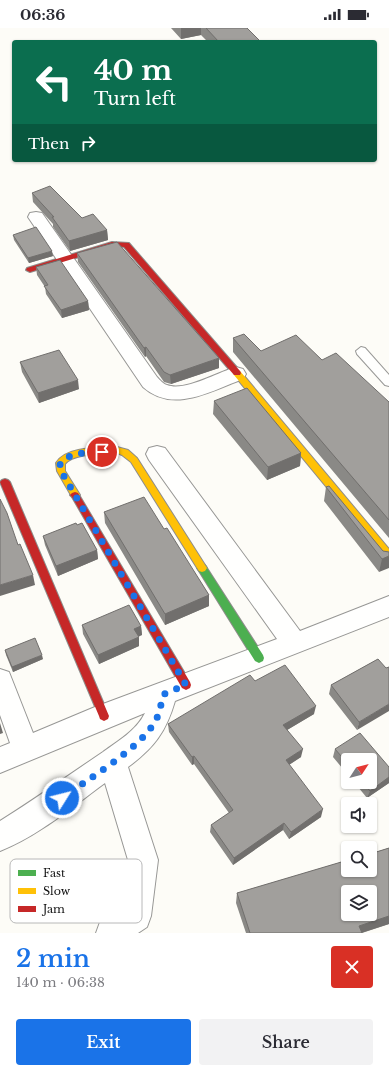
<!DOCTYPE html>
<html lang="en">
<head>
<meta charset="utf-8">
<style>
  body { margin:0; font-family:"Libre Baskerville",serif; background:#f2f2f3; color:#2b2b33; height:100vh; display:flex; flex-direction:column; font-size:15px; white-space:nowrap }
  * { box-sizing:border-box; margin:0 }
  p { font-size:13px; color:#7c7c81 }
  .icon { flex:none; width:22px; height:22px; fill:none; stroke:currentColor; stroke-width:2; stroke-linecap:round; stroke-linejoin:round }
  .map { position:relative; height:905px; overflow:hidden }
  .side { display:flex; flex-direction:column; background:#fff; flex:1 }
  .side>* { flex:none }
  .hud { position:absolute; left:12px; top:12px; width:365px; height:122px; border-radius:4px; box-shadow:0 1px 3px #0004; background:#0b6e4f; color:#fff; overflow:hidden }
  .needle { width:26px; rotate:54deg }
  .buttons { position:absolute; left:341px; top:725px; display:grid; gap:8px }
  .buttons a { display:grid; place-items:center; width:36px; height:36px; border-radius:4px; background:#fff; box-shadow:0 1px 3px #0004; font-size:20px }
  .pin { position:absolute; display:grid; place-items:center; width:34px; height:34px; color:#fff; margin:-17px; border:2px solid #fff; border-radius:50%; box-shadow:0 1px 4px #0007 }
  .me { position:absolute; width:44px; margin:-22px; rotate:54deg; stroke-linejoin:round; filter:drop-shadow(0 0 3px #0008) }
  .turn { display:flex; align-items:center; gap:14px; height:84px; padding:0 16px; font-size:18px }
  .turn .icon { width:52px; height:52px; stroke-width:2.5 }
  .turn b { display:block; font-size:28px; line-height:34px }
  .then { display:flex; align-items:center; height:38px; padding:0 16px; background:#0003; gap:8px; font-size:15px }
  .round { display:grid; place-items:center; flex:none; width:42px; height:42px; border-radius:4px; background:#f2f2f3 }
  .summary { display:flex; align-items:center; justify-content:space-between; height:68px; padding:0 16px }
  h1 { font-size:24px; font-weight:600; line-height:30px; color:#1a73e8 }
  .button { display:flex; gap:8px; margin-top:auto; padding:8px 16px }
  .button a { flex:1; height:46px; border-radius:4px; background:#1a73e8; color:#fff; font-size:16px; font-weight:600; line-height:46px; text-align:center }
  .button a+a { background:#f2f2f3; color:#2b2b33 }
  .status { display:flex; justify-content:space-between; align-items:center; height:28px; padding:0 20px; background:#fff; direction:ltr }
  .status svg { height:11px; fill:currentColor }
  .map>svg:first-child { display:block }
</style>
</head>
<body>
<div class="status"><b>06:36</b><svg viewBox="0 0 49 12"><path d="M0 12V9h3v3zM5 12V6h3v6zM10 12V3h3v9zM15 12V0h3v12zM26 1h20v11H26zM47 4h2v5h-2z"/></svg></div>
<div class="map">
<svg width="389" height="905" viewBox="0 0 389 905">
  <rect width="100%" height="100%" fill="#fdfcf7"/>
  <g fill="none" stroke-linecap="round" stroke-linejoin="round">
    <g stroke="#979795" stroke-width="2">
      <path id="lane" d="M 361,319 L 365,320 L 389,347 L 389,358 L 385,357 L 357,326 L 356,323 Z"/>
    </g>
    <g stroke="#979795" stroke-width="2">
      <path id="street" d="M 36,184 L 42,185 L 157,349 C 160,352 163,356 167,357 C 185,364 218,344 236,339 L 243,341 L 246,346 L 243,351 C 211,363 173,386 143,359 L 28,189 L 30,185 Z
        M 157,418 L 165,420 L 300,603 L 389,568 L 389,589 L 175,673 C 166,704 154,720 128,739 L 158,832 L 151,888 L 147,899 L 138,905 L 96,905 L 100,894 L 122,879 L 128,832 L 105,755 C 72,779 38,808 0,823 L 0,793 C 35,771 69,747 103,724 C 118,713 136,703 145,685 L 0,745 L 0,719 L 10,715 L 0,687 L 0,641 L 9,644 L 33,705 L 95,679 L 277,611 L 149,432 L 146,426 L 149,420 Z"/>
    </g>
    <g stroke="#8e8d8b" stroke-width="2">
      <path id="fast" d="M 202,536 L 205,537 L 263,627 L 264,630 L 263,633 L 259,635 L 255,633 L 199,543 L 197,540 L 199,537 Z"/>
    </g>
    <g stroke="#8e8d8b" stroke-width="2">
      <path id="slow" d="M 237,342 L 240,343 L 389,521 L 389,532 L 386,531 L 234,347 L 233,345 L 234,343 Z
        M 117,419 L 128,422 L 137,430 L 205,537 L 207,540 L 205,543 L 202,544 L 199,543 L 131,434 L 122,427 L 117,425 C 104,426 73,425 65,436 L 65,443 L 80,467 L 78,469 L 72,469 L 57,443 L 56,435 C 66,418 99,420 117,419 Z"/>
    </g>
    <g stroke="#8e8d8b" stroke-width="2">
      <path id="jam" d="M 112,214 L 129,215 L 240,343 L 241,345 L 240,347 L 234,347 L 124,219 L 115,218 L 30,244 L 26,242 L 27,240 Z
        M 5,451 L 8,452 L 10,454 L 109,688 L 108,691 L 104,693 L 100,691 L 99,688 L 0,454 L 2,452 Z
        M 75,464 L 78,465 L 190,654 L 191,657 L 190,660 L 186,662 L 182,660 L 72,469 L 70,467 L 72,465 Z"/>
    </g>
    <use href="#lane" fill="#fffffe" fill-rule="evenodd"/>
    <use href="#street" fill="#fffffe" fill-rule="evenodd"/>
    <use href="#fast" fill="#4caf50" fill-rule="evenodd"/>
    <use href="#slow" fill="#ffc107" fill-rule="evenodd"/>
    <use href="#jam" fill="#c62828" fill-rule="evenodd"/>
  </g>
  <path fill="#8a8986" d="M 171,0 L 247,0 L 261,14 L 208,14 L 201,7 L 181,11 Z
    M 32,165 L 82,190 L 107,202 L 108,212 L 70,223 L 53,199 L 53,196 L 33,174 Z
    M 13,207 L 53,228 L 29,235 L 14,212 Z
    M 77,225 L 219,340 L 171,356 L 164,354 L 146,328 L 145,329 L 78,234 Z
    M 36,239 L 88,273 L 89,282 L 62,290 L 46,266 L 45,259 L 37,247 Z
    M 233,310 L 261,323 L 322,332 L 389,374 L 389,510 L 233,324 Z
    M 20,334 L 79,361 L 39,375 L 22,344 Z
    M 214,373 L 301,425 L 300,438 L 267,452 L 213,386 Z
    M 326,459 L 383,523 L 389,524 L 379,544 L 324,473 Z
    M 104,484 L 164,501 L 209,567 L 209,578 L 165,597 L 105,495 Z
    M 43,508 L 97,522 L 98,531 L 58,548 L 45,517 Z
    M 82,597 L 141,598 L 142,607 L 138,608 L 139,618 L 99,636 L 83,606 Z
    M 5,622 L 43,631 L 13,644 L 6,627 Z
    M 378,631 L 357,702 L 329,666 L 331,657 Z
    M 255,653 L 314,686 L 287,702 L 301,729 L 289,737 L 321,789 L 289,811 L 283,802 L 233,837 L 210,804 L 211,797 L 229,785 L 194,736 L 192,737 L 169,704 L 168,696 Z
    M 335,721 L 389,739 L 389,755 L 367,770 L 354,754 L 370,754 L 348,732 L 348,747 L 333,729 Z
    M 389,820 L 389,896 L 362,905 L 246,905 L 236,875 L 237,865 Z"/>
  <path fill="#716f6d" d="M 181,0 L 201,0 L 201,7 L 181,11 Z
    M 107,202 L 108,212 L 70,223 L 69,213 Z
    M 52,223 L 53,228 L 29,235 L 28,230 Z
    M 88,273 L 89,282 L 62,290 L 61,282 Z
    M 146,319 L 146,328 L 145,329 L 144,320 Z
    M 219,330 L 219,340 L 171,356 L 170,347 Z
    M 78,352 L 79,361 L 39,375 L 38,365 Z
    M 301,425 L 300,438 L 267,452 L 268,439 Z
    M 97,522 L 98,531 L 58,548 L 56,538 Z
    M 389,528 L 389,540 L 379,544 L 382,531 Z
    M 33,547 L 35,557 L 0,568 L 0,557 Z
    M 209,567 L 209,578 L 165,597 L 165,586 Z
    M 141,598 L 142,607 L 135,610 L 134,601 Z
    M 139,609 L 139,618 L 99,636 L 98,627 Z
    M 42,627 L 43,631 L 13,644 L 12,639 Z
    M 389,676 L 389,683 L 357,702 L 359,694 Z
    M 316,678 L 314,686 L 282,705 L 283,697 Z
    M 0,695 L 3,705 L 0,706 Z
    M 303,721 L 301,729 L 284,740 L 286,732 Z
    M 194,728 L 194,736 L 192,737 L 192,729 Z
    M 389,749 L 389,755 L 367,770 L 370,763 Z
    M 323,781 L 321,789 L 289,811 L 291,804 Z
    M 284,795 L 283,802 L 233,837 L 234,830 Z
    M 389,888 L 389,896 L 361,905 L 359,898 Z"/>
  <path fill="#a19f9c" stroke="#716f6d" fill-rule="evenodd" d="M 206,0 L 247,0 L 261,14 L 219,14 Z
    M 50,158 L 82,190 L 93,186 L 107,202 L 69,213 L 52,189 L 54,189 L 32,165 Z
    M 36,199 L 52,223 L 28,230 L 13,207 Z
    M 117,214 L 219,330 L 170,347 L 164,344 L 146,319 L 144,320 L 77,225 Z
    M 60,232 L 88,273 L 61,282 L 44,258 L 48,257 L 36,239 Z
    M 244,306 L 261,323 L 296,307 L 322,332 L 336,325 L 389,374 L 389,492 L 233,310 Z
    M 59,322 L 78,352 L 38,365 L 20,334 Z
    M 247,360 L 301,425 L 268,439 L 214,373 Z
    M 329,458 L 383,523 L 389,524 L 389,528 L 382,531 L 326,459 Z
    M 144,469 L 164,501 L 167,500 L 209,567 L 165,586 L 104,484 Z
    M 0,471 L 7,485 L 18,517 L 20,516 L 33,547 L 0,557 Z
    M 76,495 L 77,497 L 82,495 L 97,522 L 56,538 L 43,508 Z
    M 129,577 L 141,598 L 134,601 L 139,609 L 98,627 L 82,597 Z
    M 35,610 L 42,627 L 12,639 L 5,622 Z
    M 378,631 L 386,640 L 389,639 L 389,676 L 359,694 L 331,657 Z
    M 285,637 L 316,678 L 283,697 L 303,721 L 286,732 L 323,781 L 291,804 L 284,795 L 234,830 L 211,797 L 233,782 L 194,728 L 192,729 L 168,696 L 250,647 L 255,653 Z
    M 360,705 L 389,739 L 389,749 L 370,763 L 363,754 L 370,754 L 370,732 L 348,732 L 348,736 L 335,721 Z
    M 389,820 L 389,888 L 359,898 L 362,905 L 250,905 L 237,865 L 348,832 L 348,842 L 370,842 L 370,826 ZM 348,864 L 370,864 L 370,886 L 348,886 Z"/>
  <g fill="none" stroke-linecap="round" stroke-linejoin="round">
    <path stroke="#1a73e8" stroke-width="7" stroke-dasharray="0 12.6" d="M 62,770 C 89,750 140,721 156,692 C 160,684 161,674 164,666 L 186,657 L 61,443 L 60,436 C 70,423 87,425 102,424"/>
  </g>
  <rect x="10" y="831" width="132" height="64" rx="6" fill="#fff" stroke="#b8b8b8" stroke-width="1"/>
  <rect x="18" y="842" width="18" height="6" fill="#4caf50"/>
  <rect x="18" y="860" width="18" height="6" fill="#ffc107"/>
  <rect x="18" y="878" width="18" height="6" fill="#c62828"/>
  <g font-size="11" fill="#111">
    <text x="43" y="849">Fast</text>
    <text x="43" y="867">Slow</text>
    <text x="43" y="885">Jam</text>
  </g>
</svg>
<div class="buttons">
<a><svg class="needle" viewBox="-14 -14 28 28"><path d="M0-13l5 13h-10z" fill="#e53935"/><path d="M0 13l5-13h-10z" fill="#7c7c81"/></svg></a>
<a><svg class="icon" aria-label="sound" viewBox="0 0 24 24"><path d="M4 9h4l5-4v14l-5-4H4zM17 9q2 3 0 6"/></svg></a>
<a><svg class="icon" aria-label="search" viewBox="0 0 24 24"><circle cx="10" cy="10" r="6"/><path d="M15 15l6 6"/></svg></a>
<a><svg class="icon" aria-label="layers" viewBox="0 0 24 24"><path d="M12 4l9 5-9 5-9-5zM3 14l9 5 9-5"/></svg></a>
</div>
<div class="pin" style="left:102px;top:424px;background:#d93025"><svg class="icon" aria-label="arrive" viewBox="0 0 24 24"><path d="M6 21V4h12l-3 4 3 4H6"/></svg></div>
<svg class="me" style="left:62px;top:770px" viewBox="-20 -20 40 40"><circle r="17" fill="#1a73e8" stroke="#fff" stroke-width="3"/><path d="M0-11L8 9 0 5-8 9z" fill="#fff"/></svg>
<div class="hud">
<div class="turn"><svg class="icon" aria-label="left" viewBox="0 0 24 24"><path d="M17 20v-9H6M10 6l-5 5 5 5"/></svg><div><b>40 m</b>Turn left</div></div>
<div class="then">Then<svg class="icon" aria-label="right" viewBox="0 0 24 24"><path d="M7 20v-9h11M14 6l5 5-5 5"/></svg></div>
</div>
</div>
<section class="side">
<div class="summary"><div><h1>2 min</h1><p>140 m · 06:38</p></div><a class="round" style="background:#d93025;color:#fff"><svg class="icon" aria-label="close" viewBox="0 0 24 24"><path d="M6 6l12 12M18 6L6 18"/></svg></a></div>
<div class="button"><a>Exit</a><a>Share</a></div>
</section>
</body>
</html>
